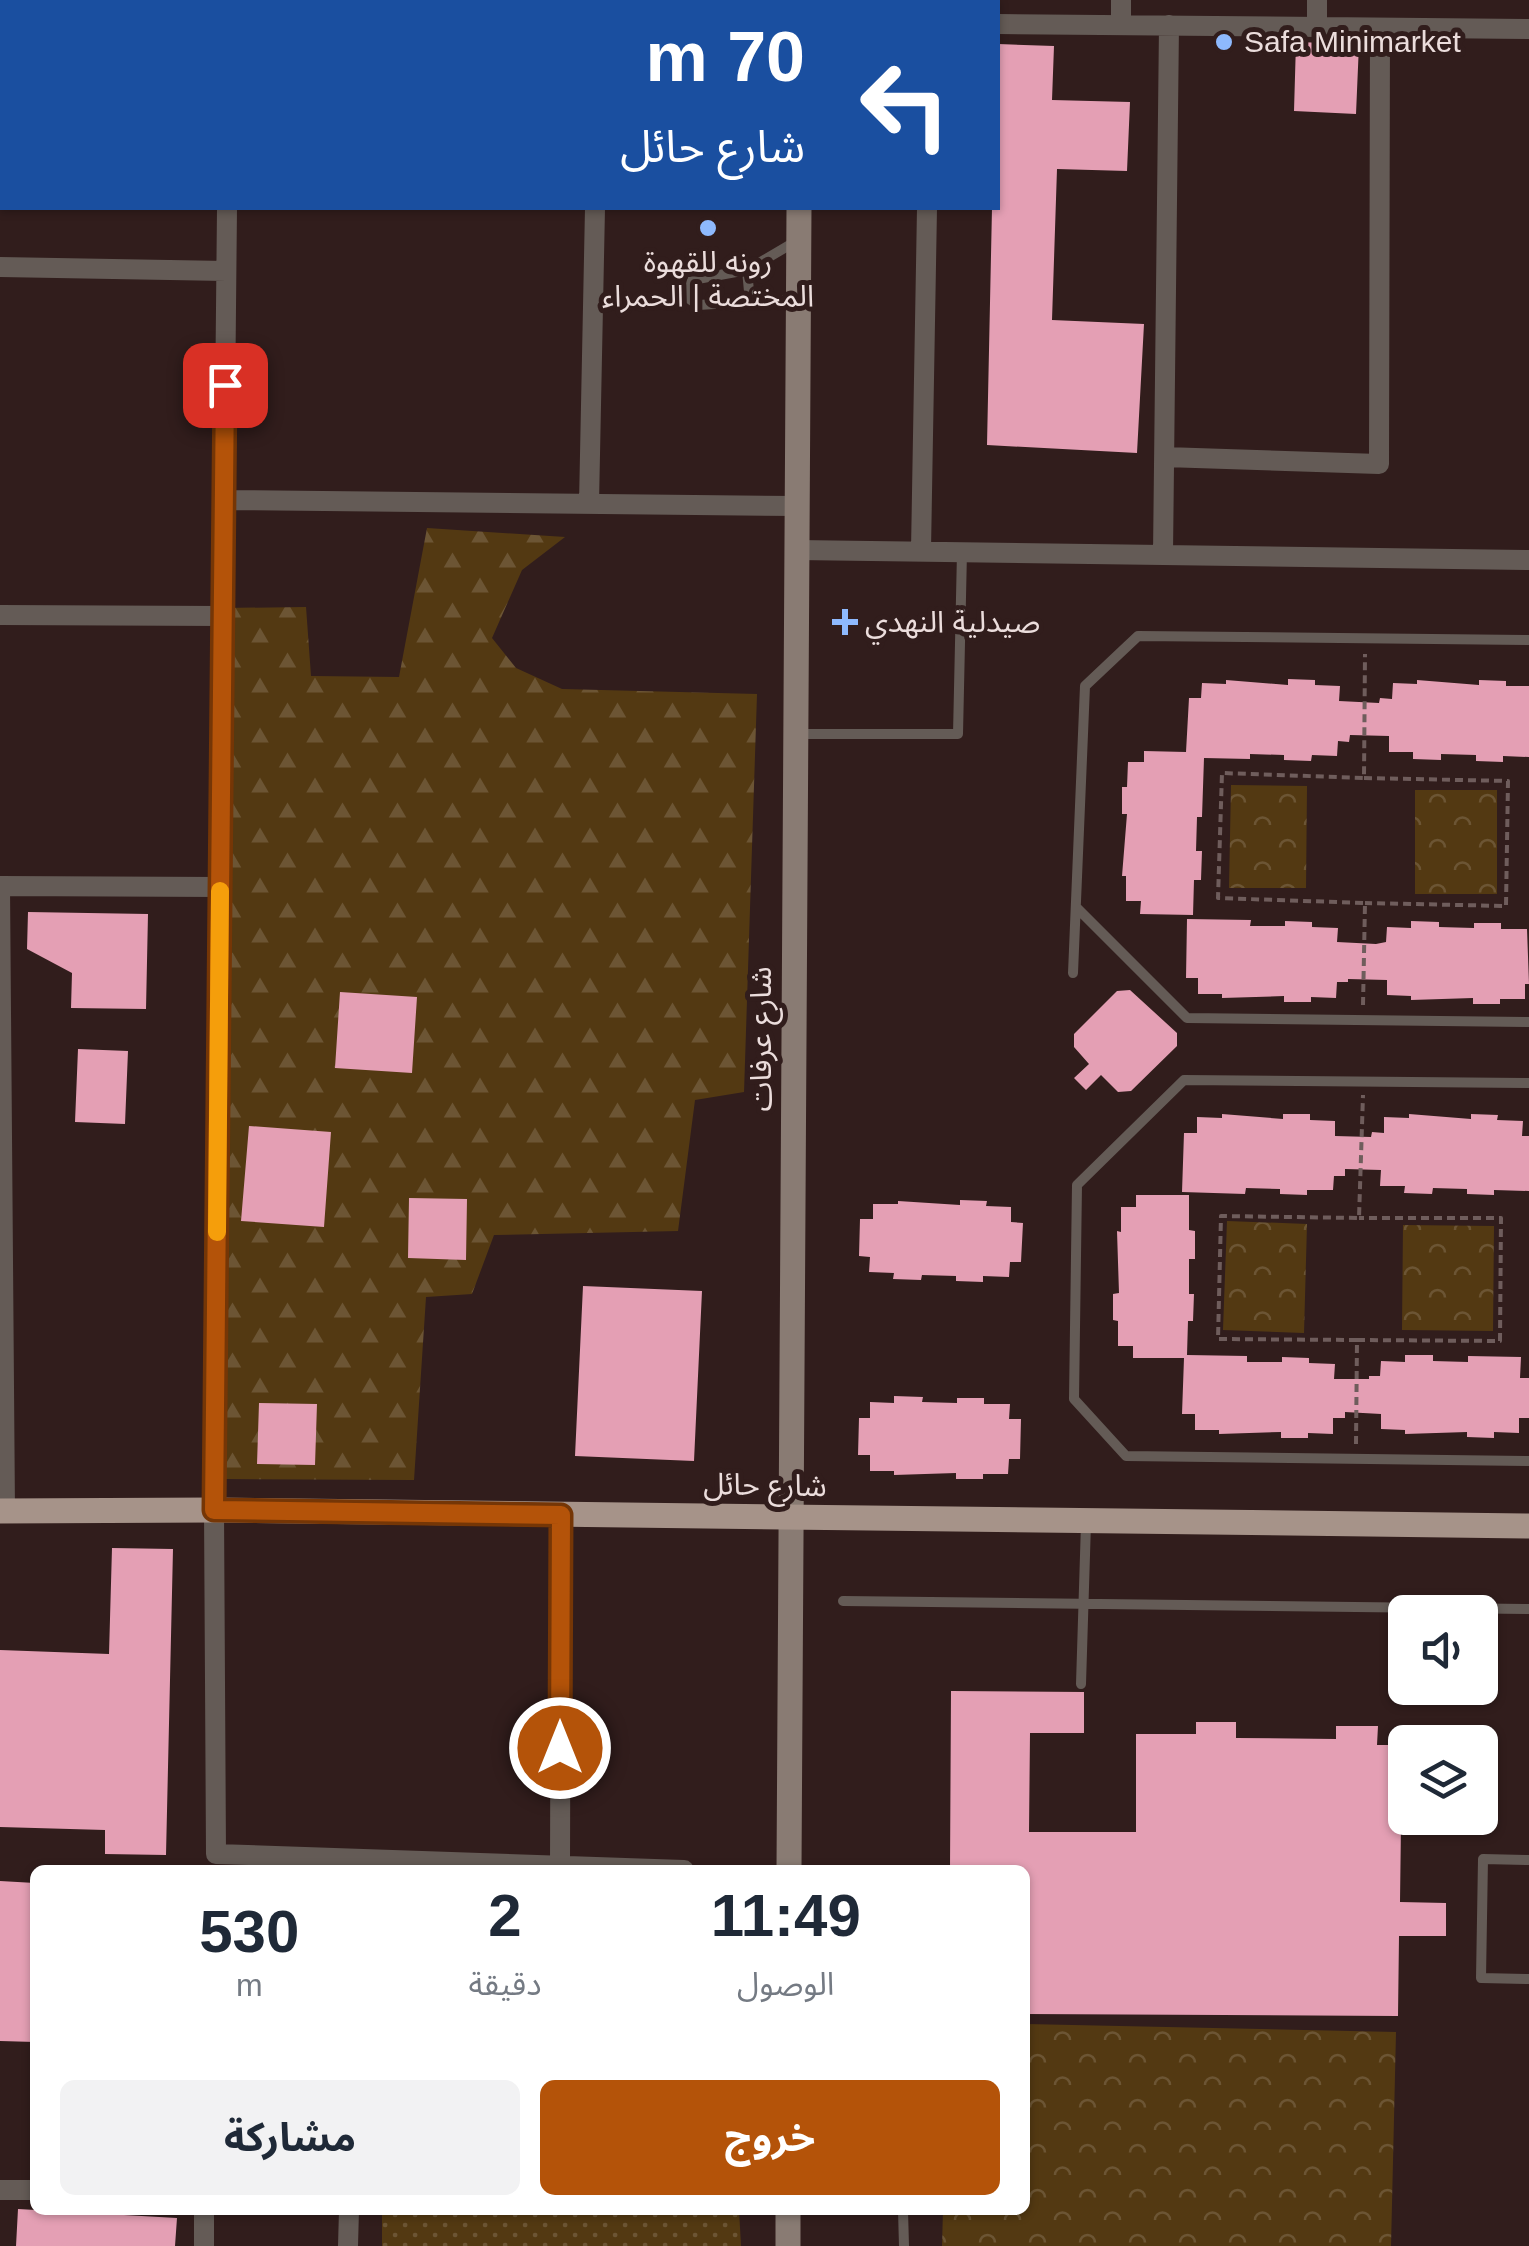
<!DOCTYPE html>
<html lang="ar">
<head>
<meta charset="utf-8">
<style>
  body { margin:0; font-family:Helvetica,"Noto Sans Arabic",sans-serif; background:#f2f2f3; color:#1f2937; direction:rtl; height:100vh; display:flex; flex-direction:column; font-size:38px; white-space:nowrap }
  * { box-sizing:border-box; margin:0 }
  p { font-size:32px; color:#747a83 }
  .icon { flex:none; width:55px; height:55px; fill:none; stroke:currentColor; stroke-width:2; stroke-linecap:round; stroke-linejoin:round }
  .map { position:relative; flex:1; overflow:hidden; direction:ltr }
  .details { position:absolute; left:30px; top:1865px; width:1000px; height:350px; display:flex; flex-direction:column; background:#fff; border-radius:15px; box-shadow:0 2px 8px #0004; direction:rtl }
  .details>* { flex:none }
  .banner { position:absolute; left:0px; top:0px; width:1000px; height:210px; box-shadow:0 2px 8px #0004; direction:rtl; background:#1a4fa0; color:#fff; overflow:hidden }
  .buttons { position:absolute; left:1388px; top:1595px; display:grid; gap:20px }
  .buttons a { display:grid; place-items:center; width:110px; height:110px; border-radius:15px; background:#fff; box-shadow:0 2px 8px #0004; font-size:50px }
  .pin { position:absolute; display:grid; place-items:center; width:85px; height:85px; color:#fff; margin:-42px; border-radius:20px; box-shadow:0 5px 15px #0006 }
  .me { position:absolute; width:110px; margin:-55px; rotate:0deg; stroke-linejoin:round; filter:drop-shadow(0 0 8px #0008) }
  .turn { display:flex; align-items:center; gap:35px; height:210px; padding:0 30px; font-size:45px }
  .turn .icon { width:130px; height:130px; stroke-width:2.5 }
  .turn b { display:block; font-size:70px; line-height:85px }
  .eta { display:flex; justify-content:space-evenly; align-items:center; height:170px; text-align:center }
  .eta b { font-size:60px; font-weight:700; line-height:70px }
  .button { display:flex; gap:20px; margin-top:auto; padding:20px 30px }
  .button a { flex:1; height:115px; border-radius:15px; background:#b45309; color:#fff; font-size:40px; font-weight:700; line-height:115px; text-align:center }
  .button a+a { background:#f2f2f3; color:#1f2937 }
  .map>svg:first-child { display:block }
</style>
</head>
<body>
<div class="map">
<svg width="1529" height="2246" viewBox="0 0 1529 2246">
  <defs>
    <pattern id="grass-dots" width="8" height="8" patternUnits="userSpaceOnUse" patternTransform="scale(2.5)"><rect width="8" height="8" fill="#533912"/><path d="M2 2h.1M6 6h.1" fill="none" stroke="#6c5534" stroke-width="1.8" stroke-linecap="round"/></pattern>
    <pattern id="forest-firs" width="22" height="20" patternUnits="userSpaceOnUse" patternTransform="scale(2.5)"><rect width="22" height="20" fill="#533912"/><path d="M5 1l3.5 6h-7zM16 11l3.5 6h-7z" fill="#6c5534"/></pattern>
    <pattern id="park-crowns" width="20" height="18" patternUnits="userSpaceOnUse" patternTransform="scale(2.5)"><rect width="20" height="18" fill="#533912"/><path d="M2 6a3 3 0 1 1 6 0M12 15a3 3 0 1 1 6 0" fill="none" stroke="#6c5534"/></pattern>
  </defs>
  <rect width="100%" height="100%" fill="#311d1c"/>
  <path fill="url(#grass-dots)" d="M 382,2210 L 739,2210 L 741,2246 L 382,2246 Z"/>
  <path fill="url(#forest-firs)" d="M 427,528 L 565,537 L 522,570 L 492,638 L 516,668 L 562,689 L 757,694 L 744,1092 L 695,1100 L 678,1231 L 494,1235 L 472,1294 L 426,1297 L 414,1480 L 226,1479 L 223,608 L 306,607 L 311,676 L 399,677 Z"/>
  <path fill="url(#park-crowns)" d="M 1231,785 L 1307,786 L 1306,888 L 1229,888 Z
    M 1415,790 L 1497,790 L 1497,894 L 1415,894 Z
    M 1227,1221 L 1307,1224 L 1304,1333 L 1223,1330 Z
    M 1403,1225 L 1494,1226 L 1493,1331 L 1402,1330 Z
    M 1025,2024 L 1396,2032 L 1391,2246 L 942,2246 L 943,2210 L 1025,2210 Z"/>
  <path fill="#e49fb4" d="M 1296,42 L 1359,44 L 1356,114 L 1294,111 Z
    M 998,44 L 1054,46 L 1052,100 L 1130,102 L 1127,171 L 1057,169 L 1052,320 L 1144,324 L 1137,453 L 987,445 L 992,208 L 998,208 Z
    M 1288,679 L 1315,680 L 1315,685 L 1340,686 L 1339,701 L 1379,703 L 1380,698 L 1392,699 L 1393,683 L 1417,684 L 1417,680 L 1479,685 L 1479,680 L 1506,681 L 1506,686 L 1529,686 L 1529,757 L 1503,756 L 1503,762 L 1476,761 L 1476,755 L 1441,754 L 1441,760 L 1413,759 L 1413,752 L 1389,752 L 1389,736 L 1350,735 L 1349,742 L 1338,741 L 1337,756 L 1312,755 L 1311,761 L 1284,760 L 1284,755 L 1250,754 L 1250,759 L 1204,758 L 1202,817 L 1197,817 L 1196,851 L 1202,851 L 1201,880 L 1194,880 L 1193,915 L 1140,914 L 1141,901 L 1126,901 L 1126,876 L 1122,876 L 1127,814 L 1122,814 L 1122,787 L 1127,787 L 1128,762 L 1144,762 L 1144,751 L 1186,752 L 1189,698 L 1201,698 L 1202,683 L 1226,684 L 1226,680 L 1288,685 Z
    M 28,912 L 148,914 L 146,1009 L 71,1008 L 72,973 L 27,949 Z
    M 1187,919 L 1251,920 L 1250,926 L 1285,926 L 1285,921 L 1312,922 L 1312,927 L 1338,928 L 1337,942 L 1376,944 L 1386,942 L 1387,927 L 1411,928 L 1411,921 L 1439,922 L 1439,927 L 1474,928 L 1474,923 L 1501,923 L 1501,929 L 1527,929 L 1529,984 L 1525,984 L 1525,999 L 1500,999 L 1500,1004 L 1473,1004 L 1473,998 L 1411,1000 L 1411,996 L 1387,995 L 1387,980 L 1348,979 L 1348,982 L 1337,982 L 1336,998 L 1311,997 L 1311,1002 L 1284,1002 L 1284,996 L 1222,998 L 1222,994 L 1198,994 L 1198,978 L 1186,978 Z
    M 1130,990 L 1177,1033 L 1177,1046 L 1131,1091 L 1118,1092 L 1101,1075 L 1086,1090 L 1074,1078 L 1089,1064 L 1074,1047 L 1074,1034 L 1117,991 Z
    M 340,992 L 417,997 L 412,1073 L 335,1068 Z
    M 78,1049 L 128,1051 L 125,1124 L 75,1122 Z
    M 1222,1114 L 1283,1119 L 1283,1114 L 1310,1114 L 1310,1120 L 1335,1121 L 1335,1136 L 1371,1137 L 1372,1132 L 1384,1133 L 1384,1117 L 1409,1118 L 1409,1114 L 1471,1119 L 1471,1114 L 1498,1115 L 1497,1120 L 1523,1121 L 1522,1136 L 1529,1136 L 1529,1191 L 1494,1190 L 1494,1195 L 1467,1194 L 1467,1189 L 1433,1188 L 1432,1194 L 1404,1193 L 1405,1186 L 1380,1186 L 1381,1170 L 1345,1169 L 1345,1176 L 1334,1176 L 1333,1190 L 1307,1190 L 1307,1195 L 1280,1194 L 1280,1189 L 1246,1188 L 1245,1194 L 1182,1192 L 1184,1133 L 1197,1133 L 1197,1117 L 1222,1118 Z
    M 249,1126 L 331,1132 L 324,1227 L 241,1221 Z
    M 1136,1195 L 1189,1195 L 1189,1230 L 1195,1231 L 1195,1259 L 1189,1259 L 1189,1294 L 1194,1294 L 1193,1321 L 1188,1321 L 1187,1355 L 1247,1356 L 1247,1362 L 1282,1362 L 1282,1357 L 1309,1358 L 1309,1363 L 1335,1364 L 1334,1379 L 1369,1379 L 1369,1376 L 1380,1376 L 1381,1361 L 1405,1362 L 1405,1355 L 1433,1355 L 1433,1361 L 1468,1362 L 1468,1356 L 1521,1357 L 1520,1378 L 1529,1378 L 1529,1418 L 1519,1418 L 1519,1433 L 1494,1432 L 1494,1438 L 1467,1437 L 1467,1432 L 1405,1434 L 1405,1430 L 1381,1429 L 1381,1414 L 1345,1412 L 1345,1418 L 1333,1418 L 1333,1434 L 1308,1433 L 1308,1438 L 1281,1438 L 1281,1432 L 1219,1434 L 1219,1430 L 1195,1430 L 1195,1414 L 1182,1414 L 1184,1358 L 1133,1358 L 1133,1346 L 1118,1346 L 1118,1321 L 1113,1320 L 1113,1294 L 1119,1293 L 1117,1231 L 1121,1232 L 1121,1207 L 1136,1207 Z
    M 409,1198 L 467,1199 L 466,1260 L 408,1258 Z
    M 960,1200 L 987,1201 L 986,1206 L 1011,1207 L 1011,1222 L 1023,1223 L 1021,1262 L 1010,1262 L 1009,1277 L 983,1276 L 983,1282 L 956,1281 L 956,1276 L 922,1275 L 921,1280 L 893,1279 L 894,1273 L 869,1272 L 870,1257 L 859,1256 L 860,1219 L 873,1219 L 873,1204 L 898,1204 L 898,1201 L 960,1205 Z
    M 583,1286 L 702,1291 L 694,1461 L 575,1456 Z
    M 894,1396 L 923,1397 L 922,1402 L 957,1403 L 957,1398 L 984,1398 L 984,1404 L 1010,1404 L 1009,1419 L 1021,1419 L 1020,1459 L 1009,1459 L 1008,1474 L 983,1474 L 983,1479 L 956,1479 L 956,1473 L 894,1475 L 894,1471 L 870,1471 L 870,1455 L 858,1455 L 859,1418 L 870,1418 L 870,1402 L 894,1403 Z
    M 259,1403 L 317,1404 L 315,1465 L 257,1464 Z
    M 112,1548 L 173,1549 L 166,1855 L 105,1854 L 105,1830 L 0,1827 L 0,1650 L 109,1654 Z
    M 951,1691 L 1084,1692 L 1084,1733 L 1030,1733 L 1029,1832 L 1136,1832 L 1136,1734 L 1196,1734 L 1196,1722 L 1236,1722 L 1236,1738 L 1336,1739 L 1336,1726 L 1378,1726 L 1377,1745 L 1402,1745 L 1400,1902 L 1446,1903 L 1446,1936 L 1399,1936 L 1398,2016 L 1025,2014 L 1025,1870 L 950,1870 Z
    M 0,1881 L 35,1883 L 35,2042 L 0,2041 Z
    M 18,2209 L 177,2218 L 175,2246 L 16,2246 Z"/>
  <g fill="none" stroke-linecap="round" stroke-linejoin="round">
    <path stroke="#6f5d5c" stroke-width="4" stroke-dasharray="8 5" stroke-linecap="butt" d="M 1364,778 L 1508,781 L 1506,906 L 1365,903
      M 1363,1005 L 1365,903 L 1218,898 L 1222,773 L 1364,778 L 1365,654
      M 1357,1340 L 1500,1341 L 1501,1218 L 1359,1218
      M 1356,1444 L 1357,1340 L 1218,1339 L 1221,1216 L 1359,1218 L 1363,1095"/>
    <path stroke="#645b56" stroke-width="10" d="M 798,240 L 747,270 L 692,280 L 688,298 L 698,305 L 798,299
      M 747,270 L 750,302
      M 796,734 L 958,734 L 962,552
      M 1076,907 L 1187,1018 L 1529,1022
      M 1073,973 L 1085,686 L 1138,636 L 1529,640
      M 1529,1083 L 1184,1080 L 1077,1185 L 1074,1399 L 1126,1456 L 1529,1461
      M 843,1601 L 1529,1609
      M 1081,1684 L 1086,1523
      M 1529,1860 L 1483,1859 L 1481,1978 L 1529,1979
      M 903,2210 L 904,2246"/>
    <path stroke="#645b56" stroke-width="20" d="M 229,2 L 229,0
      M 428,2 L 429,0
      M 599,2 L 600,0
      M 931,2 L 931,0
      M 998,24 L 1529,29
      M 1121,25 L 1121,0
      M 1317,27 L 1317,0
      M 227,208 L 214,1510 L 216,1854 L 684,1870
      M 0,267 L 226,271
      M 1165,457 L 1379,464 L 1380,28
      M 224,500 L 797,506
      M 589,504 L 595,208
      M 797,550 L 1529,560
      M 921,550 L 927,208
      M 1163,554 L 1169,25
      M 0,615 L 222,616
      M 0,886 L 5,1511
      M 0,886 L 220,887
      M 560,1865 L 561,1515
      M 0,2190 L 35,2190
      M 204,2246 L 204,2210
      M 348,2246 L 349,2210"/>
    <path stroke="#897b73" stroke-width="25" d="M 800,2 L 800,0
      M 789,1870 L 799,208
      M 788,2246 L 788,2210"/>
    <path stroke="#a69389" stroke-width="25" d="M 0,1511 L 214,1510 L 1529,1526"/>
  </g>
  <g fill="none" stroke-linecap="round" stroke-linejoin="round">
    <g stroke="#753606" stroke-width="25">
      <path id="route" d="M 225,385 L 214,1510 L 561,1515 L 560,1748"/>
    </g>
    <use href="#route" stroke="#b45309" stroke-width="18"/>
    <path stroke="#f59e0b" stroke-width="18" d="M 217,1232 L 220,891"/>
  </g>
  <g fill="#8eb9fd" stroke="#311d1c" stroke-width="4">
    <circle cx="1224" cy="42" r="10"/>
    <circle cx="708" cy="228" r="10"/>
    <path d="M840 607h10v10h10v10h-10v10h-10v-10h-10v-10h10z"/>
  </g>
  <g text-anchor="middle" stroke-width="10" stroke-linejoin="round" paint-order="stroke">
    <g font-size="30" fill="#ebdddc" stroke="#311d1c" text-anchor="start">
      <text x="1244" y="52">Safa Minimarket</text>
      <text x="708" y="272" text-anchor="middle">رونه للقهوة<tspan x="708" dy="34">المختصة | الحمراء</tspan></text>
      <text x="865" y="632">صيدلية النهدي</text>
    </g>
    <g font-size="30" fill="#ebdddc" stroke="#311d1c">
      <text transform="translate(761 1039) rotate(-90)" y="10">شارع عرفات</text>
      <text transform="translate(765 1485) rotate(1)" y="10">شارع حائل</text>
    </g>
  </g>
</svg>
<div class="buttons">
<a><svg class="icon" aria-label="sound" viewBox="0 0 24 24"><path d="M4 9h4l5-4v14l-5-4H4zM17 9q2 3 0 6"/></svg></a>
<a><svg class="icon" aria-label="layers" viewBox="0 0 24 24"><path d="M12 4l9 5-9 5-9-5zM3 14l9 5 9-5"/></svg></a>
</div>
<div class="pin" style="left:225px;top:385px;background:#d93025"><svg class="icon" aria-label="arrive" viewBox="0 0 24 24"><path d="M6 21V4h12l-3 4 3 4H6"/></svg></div>
<svg class="me" style="left:560px;top:1748px" viewBox="-20 -20 40 40"><circle r="17" fill="#b45309" stroke="#fff" stroke-width="3"/><path d="M0-11L8 9 0 5-8 9z" fill="#fff"/></svg>
<div class="banner">
<div class="turn"><svg class="icon" aria-label="left" viewBox="0 0 24 24"><path d="M17 20v-9H6M10 6l-5 5 5 5"/></svg><div><b>70 m</b>شارع حائل</div></div>
</div>
<section class="details">
<div class="eta">
<div><b>11:49</b><p>الوصول</p></div>
<div><b>2</b><p>دقيقة</p></div>
<div><b>530</b><p>m</p></div>
</div>
<div class="button"><a>خروج</a><a>مشاركة</a></div>
</section>
</div>
</body>
</html>
